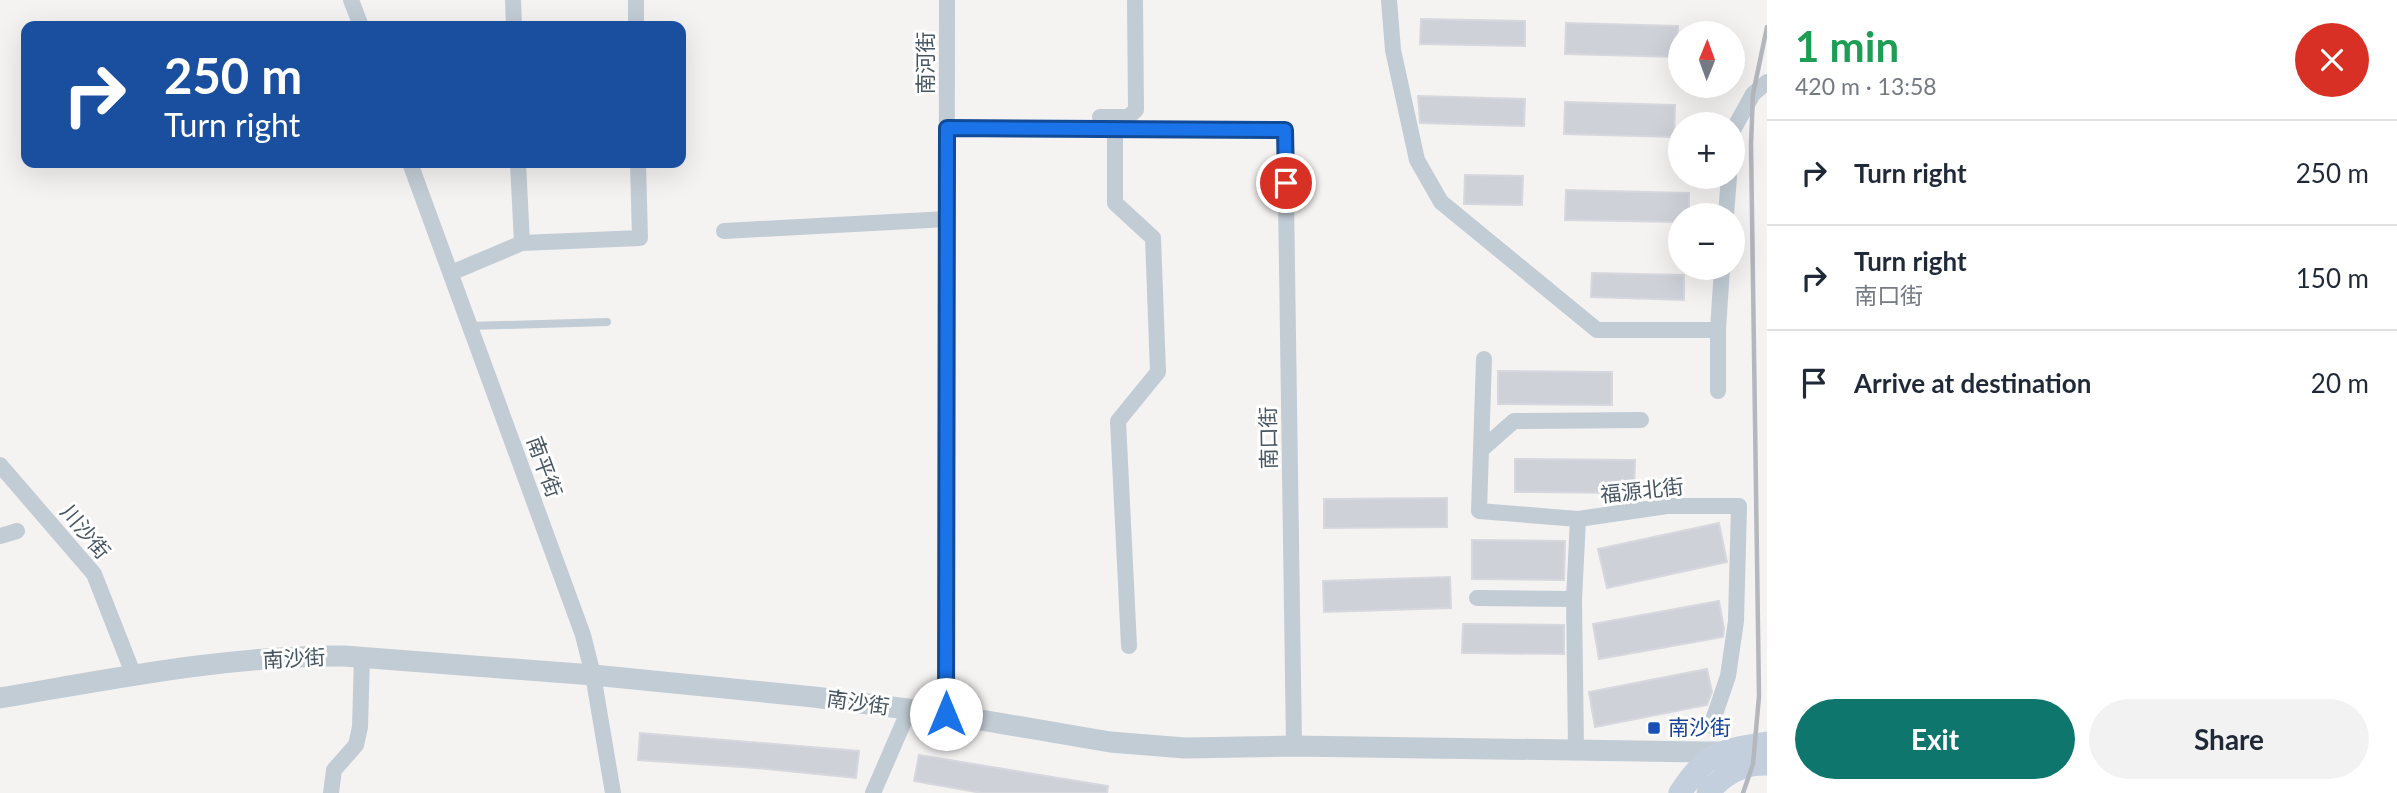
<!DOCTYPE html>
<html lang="en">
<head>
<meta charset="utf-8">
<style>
  body { margin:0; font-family:Lato,"Noto Sans SC",sans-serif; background:#f2f2f3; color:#1f2937; height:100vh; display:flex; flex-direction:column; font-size:26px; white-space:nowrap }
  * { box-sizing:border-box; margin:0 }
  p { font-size:23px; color:#747a83 }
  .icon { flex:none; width:38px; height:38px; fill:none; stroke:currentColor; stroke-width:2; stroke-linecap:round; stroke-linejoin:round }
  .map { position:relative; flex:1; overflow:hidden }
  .details { display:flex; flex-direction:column; background:#fff; width:630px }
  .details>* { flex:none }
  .top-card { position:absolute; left:21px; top:21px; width:665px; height:147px; border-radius:14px; box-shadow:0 7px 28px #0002; background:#1a4fa0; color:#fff; overflow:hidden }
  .needle { width:46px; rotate:1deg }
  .controls { position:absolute; left:1668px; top:21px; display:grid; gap:14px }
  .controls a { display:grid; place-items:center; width:77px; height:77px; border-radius:50%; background:#fff; box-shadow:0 7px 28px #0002; font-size:35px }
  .pin { position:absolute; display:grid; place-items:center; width:60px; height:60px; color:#fff; margin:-30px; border:4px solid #fff; border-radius:50%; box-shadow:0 2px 7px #0007 }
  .me { position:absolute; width:77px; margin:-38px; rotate:0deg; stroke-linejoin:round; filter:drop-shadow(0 0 5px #0008) }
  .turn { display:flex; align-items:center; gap:24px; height:147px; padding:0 28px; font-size:32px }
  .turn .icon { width:91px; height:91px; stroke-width:2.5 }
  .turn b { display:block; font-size:49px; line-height:60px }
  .round { display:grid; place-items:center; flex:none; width:74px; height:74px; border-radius:37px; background:#f2f2f3 }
  .overview { display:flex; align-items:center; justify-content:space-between; height:119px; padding:0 28px }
  h1 { font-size:42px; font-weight:700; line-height:52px; color:#1e9e55 }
  .cta { display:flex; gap:14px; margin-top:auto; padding:14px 28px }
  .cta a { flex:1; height:80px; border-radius:42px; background:#0f766e; color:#fff; font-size:28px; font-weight:700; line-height:80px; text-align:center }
  .cta a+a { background:#f2f2f3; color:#1f2937 }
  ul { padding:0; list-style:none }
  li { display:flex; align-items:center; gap:21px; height:105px; padding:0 28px; border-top:2px solid #e0e1e3 }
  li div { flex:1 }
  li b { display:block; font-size:26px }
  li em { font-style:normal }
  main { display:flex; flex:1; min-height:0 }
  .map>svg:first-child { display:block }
</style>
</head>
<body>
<main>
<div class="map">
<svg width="1767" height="793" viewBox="0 0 1767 793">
  <rect width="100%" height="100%" fill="#f5f2f2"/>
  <path fill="#ced1d8" stroke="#d6d8de" stroke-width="2" d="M 1421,19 L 1525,21 L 1525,46 L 1420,44 Z
    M 1566,23 L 1678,26 L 1677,57 L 1565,54 Z
    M 1418,96 L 1525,99 L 1524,126 L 1420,123 Z
    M 1565,102 L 1675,105 L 1674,137 L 1564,134 Z
    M 1465,175 L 1523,176 L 1522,205 L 1464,204 Z
    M 1566,190 L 1689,193 L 1689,215 L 1680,215 L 1680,222 L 1565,220 Z
    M 1592,273 L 1684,275 L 1684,300 L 1591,297 Z
    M 1498,371 L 1612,372 L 1612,405 L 1498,404 Z
    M 1515,459 L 1635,460 L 1634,493 L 1515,492 Z
    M 1447,498 L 1447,527 L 1324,528 L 1324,499 Z
    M 1719,523 L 1727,562 L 1607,588 L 1598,549 Z
    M 1472,540 L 1565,541 L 1564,580 L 1472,579 Z
    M 1450,577 L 1451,608 L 1324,612 L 1323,581 Z
    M 1719,601 L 1724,629 L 1723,637 L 1599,659 L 1593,624 Z
    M 1463,624 L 1564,625 L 1564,654 L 1462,653 Z
    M 1707,669 L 1712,692 L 1707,705 L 1595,727 L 1589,692 Z
    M 640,733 L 859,751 L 856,778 L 756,768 L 638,760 Z
    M 919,755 L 1108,786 L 1107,793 L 982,793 L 914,781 Z"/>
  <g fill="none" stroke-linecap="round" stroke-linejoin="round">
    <path stroke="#c2ccd5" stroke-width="8" d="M 470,326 L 607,322"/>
    <path stroke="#c2ccd5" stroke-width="16" d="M 351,0 L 361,26
      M 513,0 L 514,26
      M 636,0 L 636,26
      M 1389,0 L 1393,50 L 1417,160 L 1441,202 L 1597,330 L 1718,330
      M 1100,117 L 1128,117 L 1136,110 L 1135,0
      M 947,128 L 1285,130 L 1294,746
      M 1115,128 L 1115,203 L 1153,238 L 1158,372 L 1118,421 L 1129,646
      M 1732,132 L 1753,94 L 1767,82
      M 410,163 L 583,635 L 593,675 L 613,793
      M 518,163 L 522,243
      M 1726,215 L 1729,177
      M 724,231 L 947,219
      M 451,273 L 522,243 L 640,238 L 638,163
      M 1484,359 L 1479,511 L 1578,519 L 1667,506 L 1739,506 L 1736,621 L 1728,676 L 1711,726
      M 1718,391 L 1718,330 L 1722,268
      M 1481,450 L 1514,421 L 1641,420
      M 0,465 L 94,574 L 134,676
      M 0,536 L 17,531
      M 1477,598 L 1574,599 L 1576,750
      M 1574,599 L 1578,519
      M 946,714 L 947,0
      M 331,793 L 334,770 L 356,745 L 360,727 L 362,657
      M 873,793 L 909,710"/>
    <path stroke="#c2ccd5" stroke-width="21" d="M 0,698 C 112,679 231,655 344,656 L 593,675 L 814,697 L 946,714 L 1110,742 L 1185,748 L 1294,746 L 1704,752 L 1718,752 L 1728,756"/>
    <path stroke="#c3cfdc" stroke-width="23" d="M 1680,793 C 1707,751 1721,751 1767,743
      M 1708,793 C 1723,774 1742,763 1767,764"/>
    <path stroke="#b4b7bd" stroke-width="4.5" d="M 1743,793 L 1753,764 L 1759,696 L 1751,144 L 1753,94 L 1767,27"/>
  </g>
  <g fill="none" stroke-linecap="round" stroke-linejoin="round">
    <g stroke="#114b97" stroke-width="18">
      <path id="route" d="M 946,714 L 947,128 L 1285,130 L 1286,183"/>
    </g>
    <use href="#route" stroke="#1a73e8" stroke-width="12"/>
  </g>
  <rect fill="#1a4fb4" stroke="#fff" stroke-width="2.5" x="1647" y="721" width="14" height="14" rx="3.5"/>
  <g text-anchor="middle" stroke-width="6" stroke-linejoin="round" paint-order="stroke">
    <g font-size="21" fill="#475562" stroke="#fff">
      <text transform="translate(926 63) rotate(-90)" y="7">南河街</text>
      <text transform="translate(1269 438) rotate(-91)" y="7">南口街</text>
      <text transform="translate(544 467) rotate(70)" y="7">南平街</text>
      <text transform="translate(1642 491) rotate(-6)" y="7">福源北街</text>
      <text transform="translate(85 532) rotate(50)" y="7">川沙街</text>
      <text transform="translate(294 659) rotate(-3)" y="7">南沙街</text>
      <text transform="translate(858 703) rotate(8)" y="7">南沙街</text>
    </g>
    <g font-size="21" fill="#164399" stroke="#fff" text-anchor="start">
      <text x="1668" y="735">南沙街</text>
    </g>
  </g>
</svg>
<div class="controls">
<a><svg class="needle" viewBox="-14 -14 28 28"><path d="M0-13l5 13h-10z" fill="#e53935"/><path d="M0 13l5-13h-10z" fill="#747a83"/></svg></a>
<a>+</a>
<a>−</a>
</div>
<div class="pin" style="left:1286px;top:183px;background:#d93025"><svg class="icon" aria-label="arrive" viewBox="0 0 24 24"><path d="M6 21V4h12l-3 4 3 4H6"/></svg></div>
<svg class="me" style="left:946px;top:714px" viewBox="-20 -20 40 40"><circle r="19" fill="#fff"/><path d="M0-13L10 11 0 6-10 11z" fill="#1a73e8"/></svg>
<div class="top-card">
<div class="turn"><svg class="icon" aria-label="right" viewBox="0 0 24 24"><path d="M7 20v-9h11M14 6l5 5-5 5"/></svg><div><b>250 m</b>Turn right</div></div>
</div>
</div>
<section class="details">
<div class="overview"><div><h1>1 min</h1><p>420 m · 13:58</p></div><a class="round" style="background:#d93025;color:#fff"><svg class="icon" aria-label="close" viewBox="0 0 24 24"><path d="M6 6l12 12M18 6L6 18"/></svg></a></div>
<ul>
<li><svg class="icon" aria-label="right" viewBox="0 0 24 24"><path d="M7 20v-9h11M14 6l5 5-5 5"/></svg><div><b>Turn right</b></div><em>250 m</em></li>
<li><svg class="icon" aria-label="right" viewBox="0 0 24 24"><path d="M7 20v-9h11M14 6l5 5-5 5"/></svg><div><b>Turn right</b><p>南口街</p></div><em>150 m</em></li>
<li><svg class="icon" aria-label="arrive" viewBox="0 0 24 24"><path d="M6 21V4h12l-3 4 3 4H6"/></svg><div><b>Arrive at destination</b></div><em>20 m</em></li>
</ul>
<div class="cta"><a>Exit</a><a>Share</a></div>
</section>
</main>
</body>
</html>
